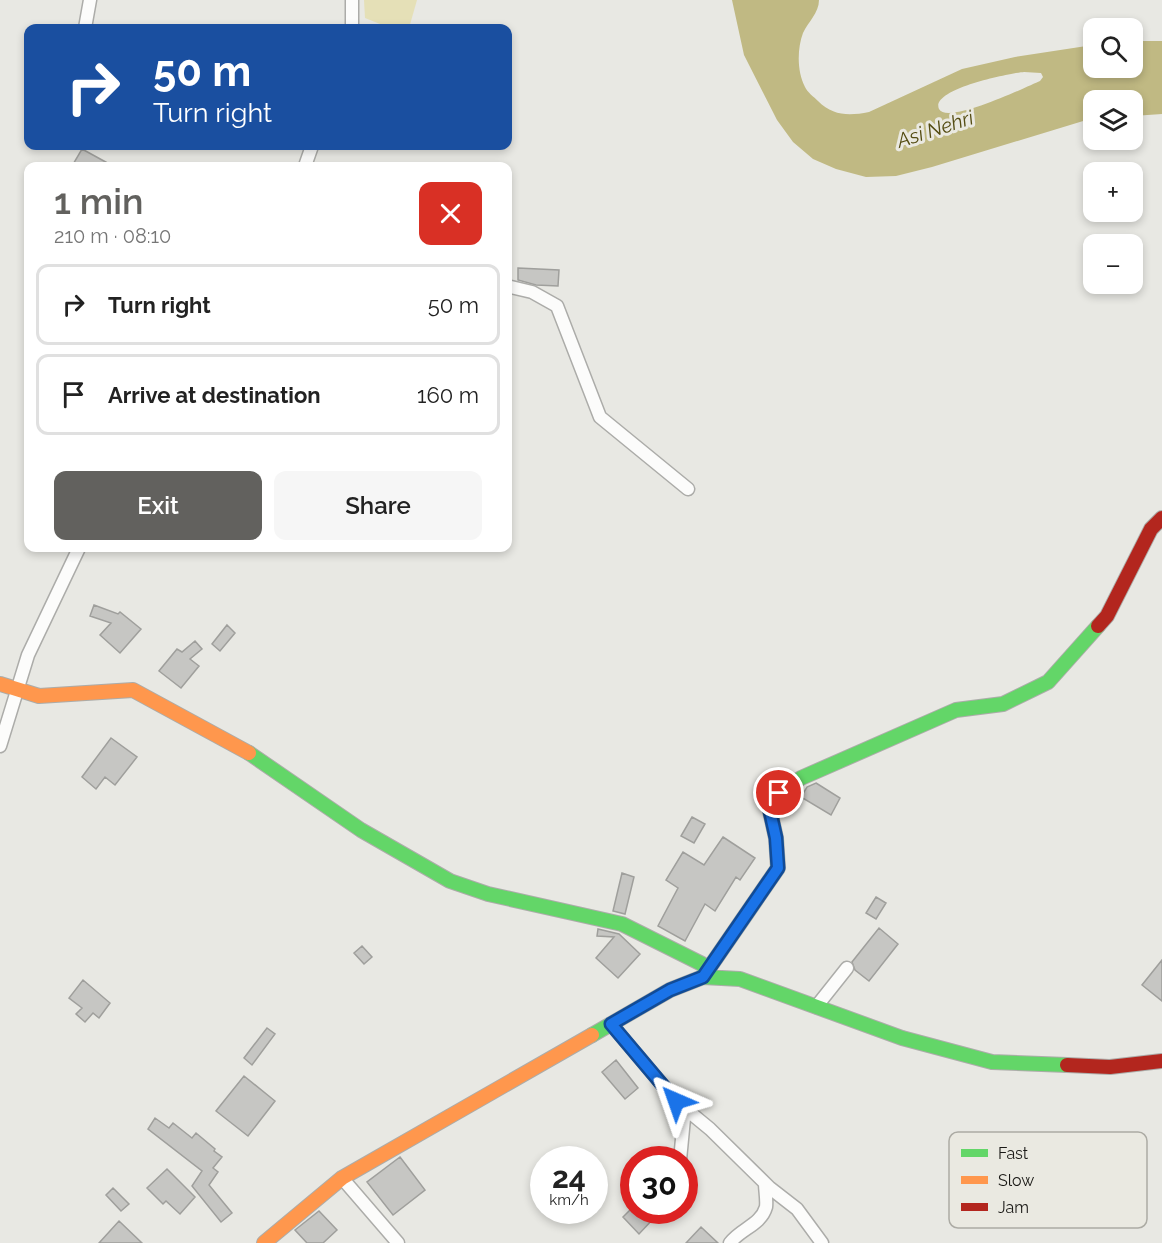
<!DOCTYPE html>
<html lang="en">
<head>
<meta charset="utf-8">
<style>
  body { margin:0; font-family:Raleway,sans-serif; background:#f6f6f6; color:#222; height:100vh; display:flex; flex-direction:column; font-size:22px; white-space:nowrap }
  * { box-sizing:border-box; margin:0 }
  p { font-size:20px; color:#767676 }
  .icon { flex:none; width:33px; height:33px; fill:none; stroke:currentColor; stroke-width:2; stroke-linecap:round; stroke-linejoin:round }
  .map { position:relative; flex:1; overflow:hidden }
  .panel { position:absolute; left:24px; top:162px; width:488px; height:390px; display:flex; flex-direction:column; background:#fff; border-radius:12px; box-shadow:0 3px 9px #0003 }
  .panel>* { flex:none }
  .banner { position:absolute; left:24px; top:24px; width:488px; height:126px; border-radius:12px; box-shadow:0 3px 9px #0003; background:#1a4fa0; color:#fff; overflow:hidden }
  .tools { position:absolute; left:1083px; top:18px; display:grid; gap:12px }
  .tools a { display:grid; place-items:center; width:60px; height:60px; border-radius:12px; background:#fff; box-shadow:0 3px 9px #0003; font-size:30px }
  .speed { position:absolute; left:530px; top:1146px; display:flex; gap:12px; font-size:30px; font-weight:700; text-align:center }
  .speed>* { display:grid; place-content:center; width:78px; height:78px; border-radius:50%; background:#fff; box-shadow:0 3px 9px #0003; line-height:1 }
  .speed small { font-size:15px; font-weight:400 }
  .speed .limit { border:9px solid #d22; background:#fff; color:#111 }
  .pin { position:absolute; display:grid; place-items:center; width:51px; height:51px; color:#fff; margin:-26px; border:3px solid #fff; border-radius:50%; box-shadow:0 2px 6px #0007 }
  .me { position:absolute; width:66px; margin:-33px; rotate:317deg; stroke-linejoin:round; filter:drop-shadow(0 0 4px #0008) }
  .turn { display:flex; align-items:center; gap:21px; height:126px; padding:0 30px; font-size:27px }
  .turn .icon { width:78px; height:78px; stroke-width:2.5 }
  .turn b { display:block; font-size:42px; line-height:51px }
  .round { display:grid; place-items:center; flex:none; width:63px; height:63px; border-radius:12px; background:#f6f6f6 }
  .headline { display:flex; align-items:center; justify-content:space-between; height:102px; padding:0 30px }
  h1 { font-size:36px; font-weight:600; line-height:45px; color:#62615e }
  .primary-button { display:flex; gap:12px; margin-top:auto; padding:12px 30px }
  .primary-button a { flex:1; height:69px; border-radius:12px; background:#62615e; color:#fff; font-size:24px; font-weight:600; line-height:69px; text-align:center }
  .primary-button a+a { background:#f6f6f6; color:#222 }
  ul { padding:0; list-style:none }
  li { display:flex; align-items:center; gap:18px; height:81px; margin:0 12px 9px; padding:0 18px; border:3px solid #e0e0e0; border-radius:12px }
  li div { flex:1 }
  li b { display:block; font-size:22px }
  li em { font-style:normal }
  .map>svg:first-child { display:block }
</style>
</head>
<body>
<div class="map">
<svg width="1162" height="1243" viewBox="0 0 1162 1243">
  <rect width="100%" height="100%" fill="#e8e8e3"/>
  <path fill="#e5e0b7" d="M 364,0 L 417,0 L 409,28 L 390,28 L 365,18 Z"/>
  <path fill="#c0b983" fill-rule="evenodd" d="M 732,0 L 819,0 C 819,13 808,22 803,33 C 797,49 797,72 805,87 C 807,92 814,97 818,101 C 833,116 849,116 869,112 L 962,69 L 1015,57 L 1093,45 L 1094,68 L 1132,68 L 1133,41 L 1162,41 L 1162,114 L 1133,116 L 1132,100 L 1094,100 L 1093,118 L 932,167 L 896,176 L 866,177 L 836,169 L 813,159 L 793,142 L 777,120 L 744,55 ZM 1024,72 L 1041,73 L 1043,77 L 1040,81 C 1026,87 947,125 939,109 C 930,89 1011,73 1024,72 Z"/>
  <path fill="#c6c6c3" stroke="#9f9f9c" stroke-width="1.5" d="M 82,149 L 113,166 L 72,166 Z
    M 518,268 L 559,270 L 558,286 L 536,285 L 518,280 Z
    M 94,605 L 118,614 L 120,612 L 141,629 L 120,653 L 100,635 L 111,623 L 90,616 Z
    M 227,625 L 235,633 L 220,651 L 212,644 Z
    M 195,641 L 202,649 L 190,659 L 199,666 L 181,688 L 159,671 L 177,649 L 182,652 Z
    M 111,738 L 137,757 L 115,785 L 105,777 L 96,789 L 82,777 Z
    M 816,783 L 840,798 L 831,815 L 801,797 L 807,787 Z
    M 692,817 L 705,824 L 694,843 L 681,836 Z
    M 723,837 L 755,858 L 740,880 L 736,877 L 715,911 L 705,904 L 685,941 L 658,926 L 678,888 L 666,880 L 683,852 L 704,865 Z
    M 622,873 L 634,877 L 625,914 L 613,911 Z
    M 876,897 L 886,903 L 876,919 L 866,913 Z
    M 879,928 L 898,944 L 869,981 L 855,970 L 852,962 Z
    M 598,929 L 619,934 L 640,954 L 618,978 L 596,958 L 614,937 L 597,936 Z
    M 362,946 L 372,957 L 364,964 L 354,953 Z
    M 1162,960 L 1162,1001 L 1142,985 Z
    M 83,980 L 110,1003 L 99,1018 L 93,1013 L 85,1022 L 76,1014 L 82,1008 L 69,998 Z
    M 267,1028 L 275,1034 L 252,1065 L 244,1058 Z
    M 616,1060 L 638,1088 L 625,1099 L 602,1072 Z
    M 244,1076 L 275,1101 L 248,1136 L 216,1111 Z
    M 155,1118 L 169,1128 L 173,1123 L 192,1138 L 196,1133 L 215,1149 L 214,1151 L 222,1157 L 213,1168 L 218,1172 L 209,1185 L 232,1213 L 221,1222 L 192,1186 L 202,1171 L 148,1129 Z
    M 400,1157 L 425,1190 L 393,1215 L 367,1182 Z
    M 167,1169 L 195,1197 L 180,1214 L 166,1201 L 163,1204 L 147,1188 Z
    M 113,1188 L 129,1204 L 121,1211 L 106,1195 Z
    M 630,1210 L 646,1210 L 654,1218 L 639,1234 L 623,1217 Z
    M 319,1211 L 337,1230 L 323,1243 L 307,1243 L 295,1230 Z
    M 119,1221 L 142,1243 L 99,1243 Z
    M 701,1227 L 718,1243 L 686,1243 Z"/>
  <g fill="none" stroke-linecap="round" stroke-linejoin="round">
    <g stroke="#acaca9" stroke-width="15">
      <path id="street" d="M 85,28 L 90,0
        M 352,28 L 352,0
        M 305,166 L 312,146
        M 507,286 L 532,292 L 557,306 L 600,417 L 688,489
        M 0,746 L 28,655 L 79,548
        M 816,1007 L 847,968
        M 611,1024 L 676,1101 L 710,1129 L 770,1188 L 797,1209 L 822,1243
        M 680,1160 L 685,1108
        M 342,1178 L 398,1243
        M 730,1243 C 740,1229 761,1225 766,1207 C 767,1200 765,1190 765,1183"/>
    </g>
    <g stroke="#acaca9" stroke-width="16">
      <path id="fast" d="M 249,753 L 361,830 L 450,881 L 488,894 L 622,924 L 702,964 L 707,972
        M 703,977 L 778,868 L 776,838 L 770,811 L 779,793 L 801,778 L 956,710 L 1003,704 L 1048,682 L 1098,626
        M 592,1035 L 670,990 L 703,977 L 740,979 L 902,1038 L 992,1062 L 1067,1065"/>
    </g>
    <g stroke="#acaca9" stroke-width="16">
      <path id="slow" d="M 0,684 L 39,696 L 133,690 L 249,753
        M 264,1243 L 342,1178 L 592,1035"/>
    </g>
    <g stroke="#acaca9" stroke-width="16">
      <path id="jam" d="M 1098,626 L 1107,616 L 1151,529 L 1162,518
        M 1067,1065 L 1110,1067 L 1162,1061"/>
    </g>
    <use href="#street" stroke="#fcfcfb" stroke-width="12"/>
    <use href="#fast" stroke="#63d668" stroke-width="14"/>
    <use href="#slow" stroke="#ff974d" stroke-width="14"/>
    <use href="#jam" stroke="#b3261e" stroke-width="14"/>
  </g>
  <g fill="none" stroke-linecap="round" stroke-linejoin="round">
    <g stroke="#114b97" stroke-width="15">
      <path id="route" d="M 676,1101 L 611,1024 L 670,990 L 703,977 L 778,868 L 776,838 L 770,811 L 779,793"/>
    </g>
    <use href="#route" stroke="#1a73e8" stroke-width="10"/>
  </g>
  <g text-anchor="middle" stroke-width="6" stroke-linejoin="round" paint-order="stroke">
    <g font-size="20" font-style="italic" fill="#544c12" stroke="#eae9e1">
      <text transform="translate(935 129) rotate(-18)" y="7">Asi Nehri</text>
    </g>
  </g>
  <rect x="949" y="1132" width="198" height="96" rx="9" fill="#eae9e1" stroke="#acaba4" stroke-width="1.5"/>
  <rect x="961" y="1149" width="27" height="8" fill="#63d668"/>
  <rect x="961" y="1176" width="27" height="8" fill="#ff974d"/>
  <rect x="961" y="1203" width="27" height="8" fill="#b3261e"/>
  <g font-size="16" fill="#1a1916">
    <text x="998" y="1159">Fast</text>
    <text x="998" y="1186">Slow</text>
    <text x="998" y="1213">Jam</text>
  </g>
</svg>
<div class="tools">
<a><svg class="icon" aria-label="search" viewBox="0 0 24 24"><circle cx="10" cy="10" r="6"/><path d="M15 15l6 6"/></svg></a>
<a><svg class="icon" aria-label="layers" viewBox="0 0 24 24"><path d="M12 4l9 5-9 5-9-5zM3 14l9 5 9-5"/></svg></a>
<a>+</a>
<a>−</a>
</div>
<div class="speed"><div>24<small>km/h</small></div><div class="limit">30</div></div>
<div class="pin" style="left:779px;top:793px;background:#d93025"><svg class="icon" aria-label="arrive" viewBox="0 0 24 24"><path d="M6 21V4h12l-3 4 3 4H6"/></svg></div>
<svg class="me" style="left:676px;top:1101px" viewBox="-20 -20 40 40"><path d="M0-17L14 15 0 8-14 15z" fill="#1a73e8" stroke="#fff" stroke-width="4"/></svg>
<div class="banner">
<div class="turn"><svg class="icon" aria-label="right" viewBox="0 0 24 24"><path d="M7 20v-9h11M14 6l5 5-5 5"/></svg><div><b>50 m</b>Turn right</div></div>
</div>
<section class="panel">
<div class="headline"><div><h1>1 min</h1><p>210 m · 08:10</p></div><a class="round" style="background:#d93025;color:#fff"><svg class="icon" aria-label="close" viewBox="0 0 24 24"><path d="M6 6l12 12M18 6L6 18"/></svg></a></div>
<ul>
<li><svg class="icon" aria-label="right" viewBox="0 0 24 24"><path d="M7 20v-9h11M14 6l5 5-5 5"/></svg><div><b>Turn right</b></div><em>50 m</em></li>
<li><svg class="icon" aria-label="arrive" viewBox="0 0 24 24"><path d="M6 21V4h12l-3 4 3 4H6"/></svg><div><b>Arrive at destination</b></div><em>160 m</em></li>
</ul>
<div class="primary-button"><a>Exit</a><a>Share</a></div>
</section>
</div>
</body>
</html>
